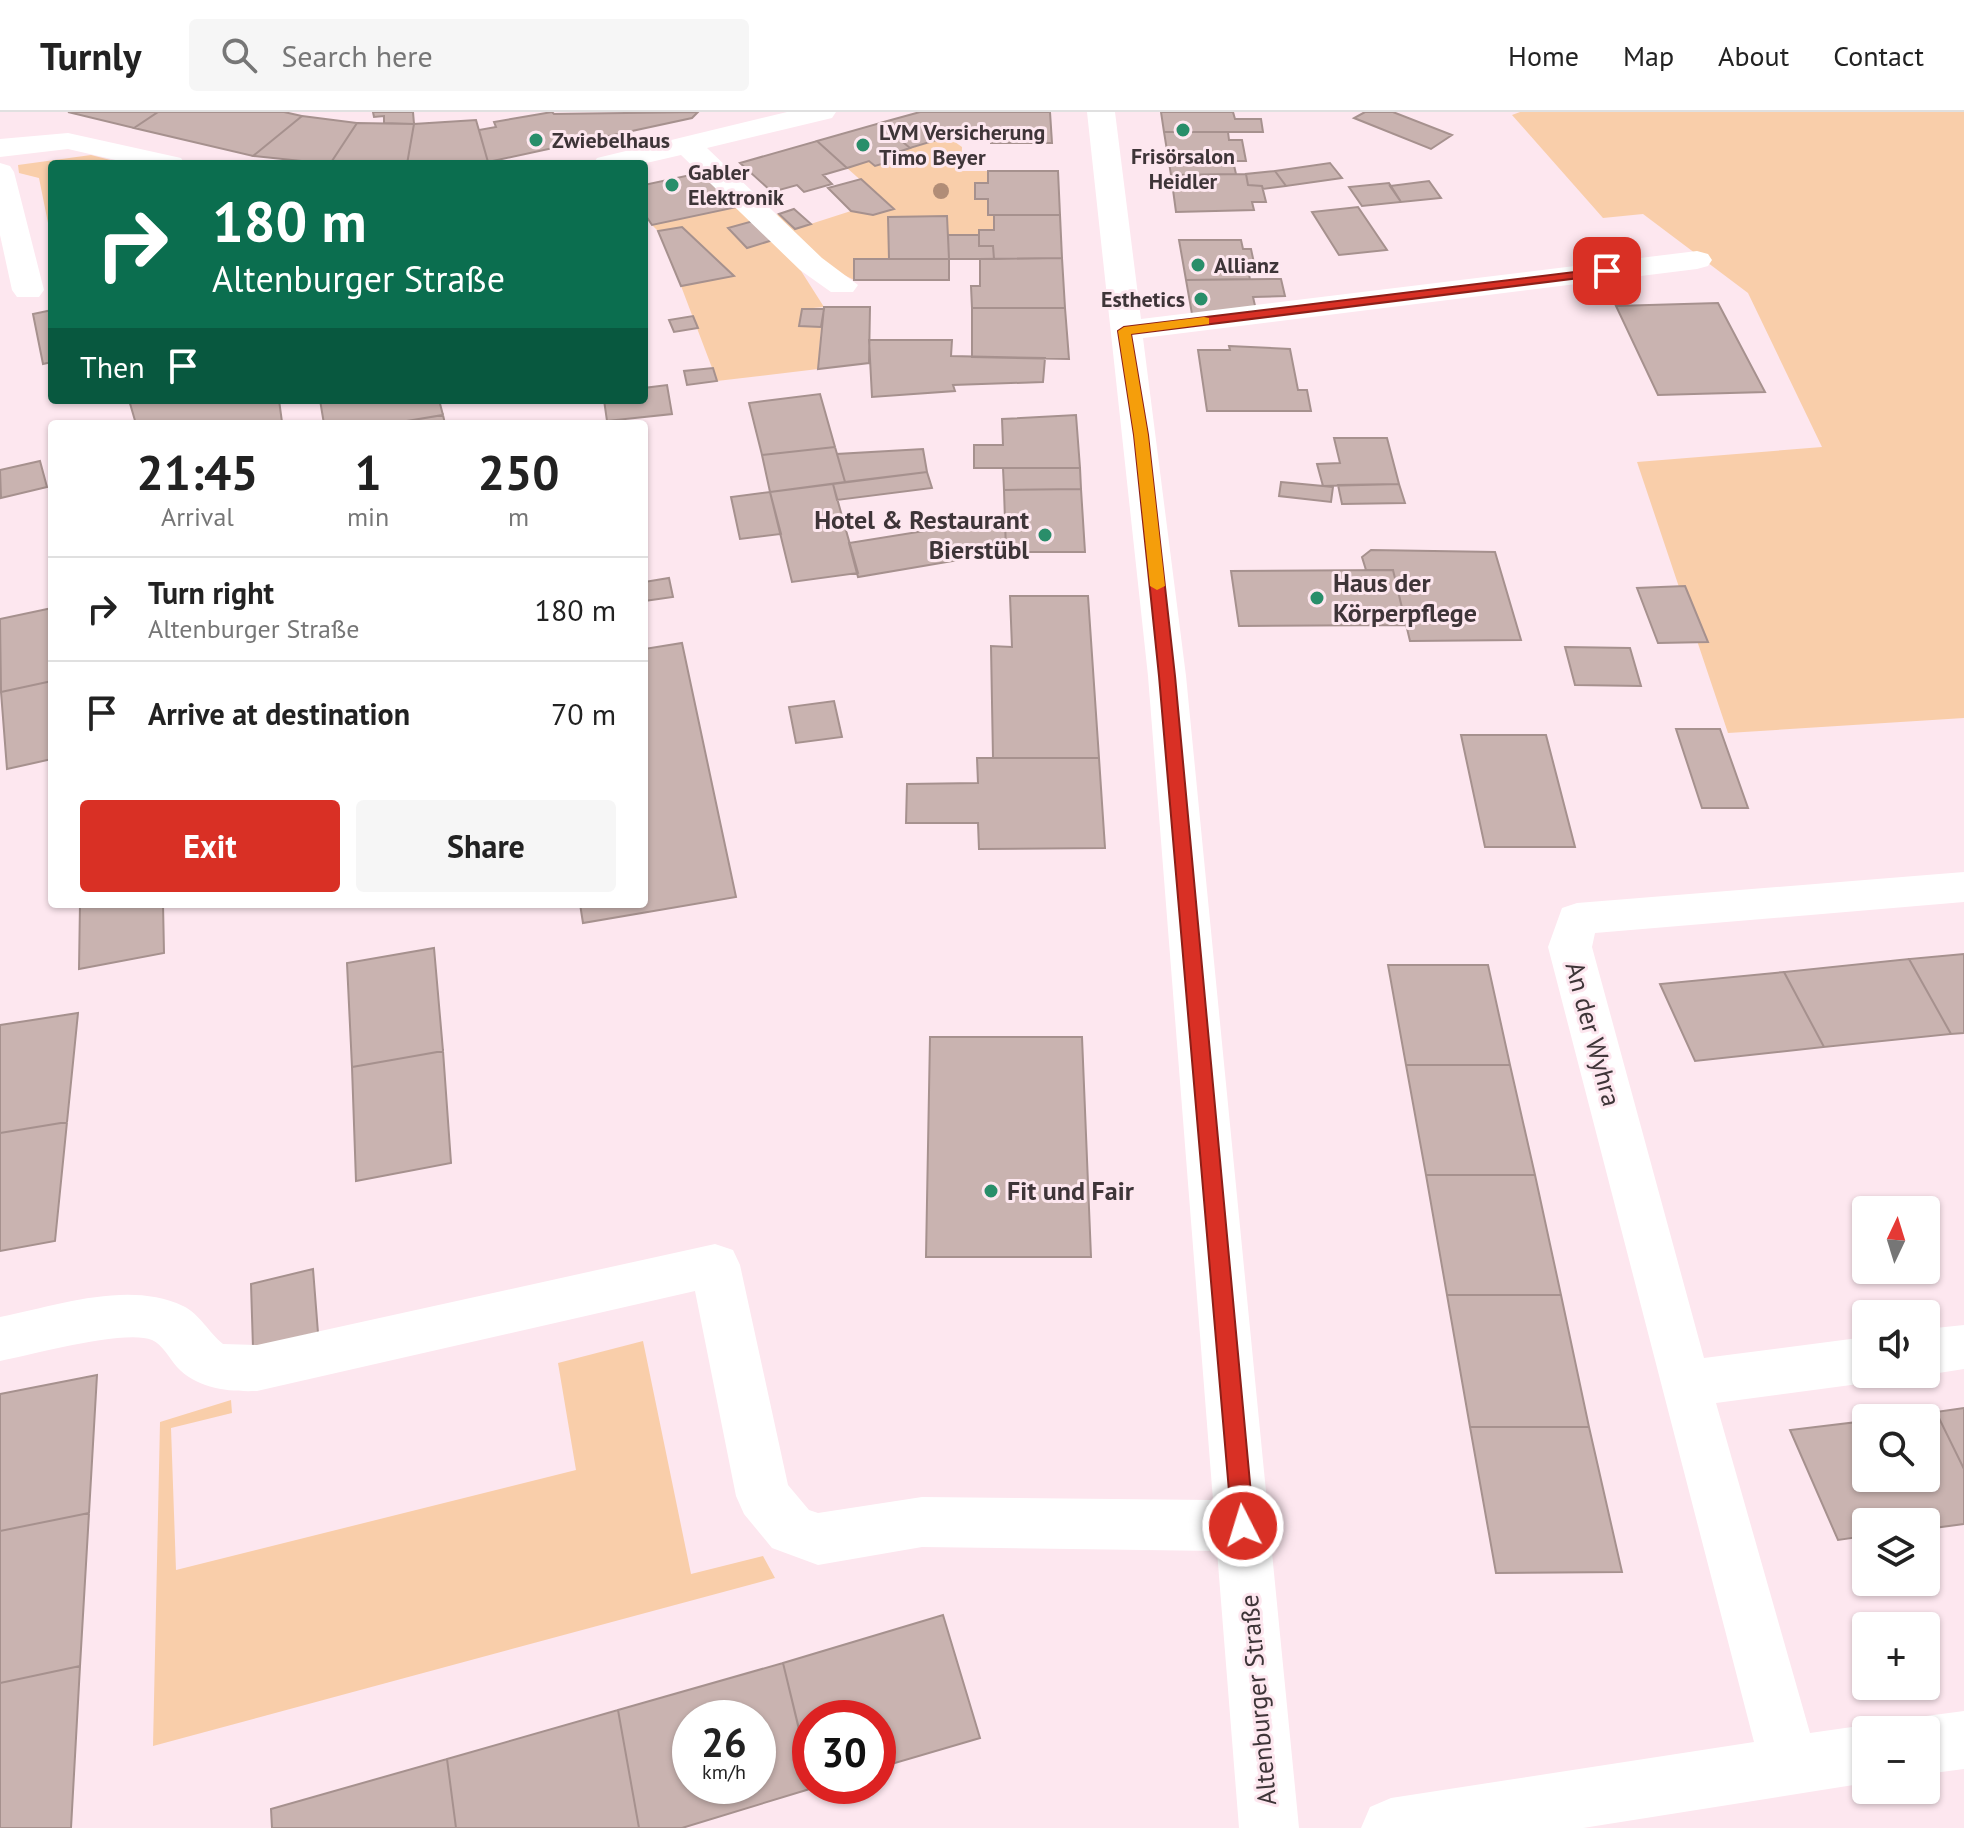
<!DOCTYPE html>
<html lang="en">
<head>
<meta charset="utf-8">
<style>
  body { margin:0; font-family:"PT Sans",sans-serif; background:#f6f6f6; color:#222; height:100vh; display:flex; flex-direction:column; font-size:30px; white-space:nowrap }
  * { box-sizing:border-box; margin:0 }
  p { font-size:26px; color:#767676 }
  .icon { flex:none; width:44px; height:44px; fill:none; stroke:currentColor; stroke-width:2; stroke-linecap:round; stroke-linejoin:round }
  .map { position:relative; flex:1; overflow:hidden }
  .details { position:absolute; left:48px; top:308px; width:600px; height:488px; display:flex; flex-direction:column; background:#fff; border-radius:8px; box-shadow:0 2px 6px #0004 }
  .details>* { flex:none }
  .hud { position:absolute; left:48px; top:48px; width:600px; height:244px; border-radius:8px; box-shadow:0 2px 6px #0004; background:#0b6e4f; color:#fff; overflow:hidden }
  .needle { width:52px; rotate:4deg }
  .tools { position:absolute; left:1852px; top:1084px; display:grid; gap:16px }
  .tools a { display:grid; place-items:center; width:88px; height:88px; border-radius:8px; background:#fff; box-shadow:0 2px 6px #0004; font-size:40px }
  .speed { position:absolute; left:672px; top:1588px; display:flex; gap:16px; font-size:40px; font-weight:700; text-align:center }
  .speed>* { display:grid; place-content:center; width:104px; height:104px; border-radius:50%; background:#fff; box-shadow:0 2px 6px #0004; line-height:1 }
  .speed small { font-size:20px; font-weight:400 }
  .speed .limit { border:12px solid #d22; background:#fff; color:#111 }
  .pin { position:absolute; display:grid; place-items:center; width:68px; height:68px; color:#fff; margin:-34px; border-radius:16px; box-shadow:0 4px 12px #0006 }
  .me { position:absolute; width:88px; margin:-44px; rotate:355deg; stroke-linejoin:round; filter:drop-shadow(0 0 6px #0008) }
  .turn { display:flex; align-items:center; gap:28px; height:168px; padding:0 32px; font-size:36px }
  .turn .icon { width:104px; height:104px; stroke-width:2.5 }
  .turn b { display:block; font-size:56px; line-height:68px }
  .then { display:flex; align-items:center; height:76px; padding:0 32px; background:#0003; gap:16px; font-size:30px }
  .eta { display:flex; justify-content:space-evenly; align-items:center; height:136px; text-align:center }
  .eta b { font-size:48px; font-weight:700; line-height:56px }
  .primary-button { display:flex; gap:16px; margin-top:auto; padding:16px 32px }
  .primary-button a { flex:1; height:92px; border-radius:8px; background:#d93025; color:#fff; font-size:32px; font-weight:700; line-height:92px; text-align:center }
  .primary-button a+a { background:#f6f6f6; color:#222 }
  ul { padding:0; list-style:none }
  li { display:flex; align-items:center; gap:24px; height:104px; padding:0 32px; border-top:2px solid #e0e0e0 }
  li div { flex:1 }
  li b { display:block; font-size:30px }
  li em { font-style:normal }
  header { display:flex; align-items:center; gap:48px; box-sizing:border-box; height:112px; padding:0 40px; background:#fff; border-bottom:2px solid #e0e0e0 }
  header strong { font-size:38px }
  nav { display:flex; gap:44px; margin-inline-start:auto; font-size:28px }
  .search { width:560px; height:72px; background:#f6f6f6; display:flex; align-items:center; gap:20px; box-sizing:border-box; padding:0 28px; border-radius:8px; color:#767676; font-size:30px }
  .map>svg:first-child { display:block }
</style>
</head>
<body>
<header>
<strong>Turnly</strong>
<div class="search"><svg class="icon" aria-label="search" viewBox="0 0 24 24"><circle cx="10" cy="10" r="6"/><path d="M15 15l6 6"/></svg>Search here</div>
<nav><a>Home</a><a>Map</a><a>About</a><a>Contact</a></nav>
</header>
<div class="map">
<svg width="1964" height="1716" viewBox="0 0 1964 1716">
  <rect width="100%" height="100%" fill="#fde7ef"/>
  <path fill="#f9ceaa" d="M 1520,0 L 1964,0 L 1964,606 L 1728,621 L 1637,350 L 1822,335 L 1748,181 L 1643,102 L 1603,106 L 1512,3 Z
    M 948,25 L 962,35 L 961,59 L 988,59 L 988,102 L 994,103 L 994,118 L 979,118 L 979,123 L 948,123 L 947,104 L 889,105 L 889,147 L 855,147 L 854,168 L 824,153 L 773,103 L 779,102 L 795,117 L 851,99 L 873,103 L 893,97 L 847,56 L 869,49 L 876,54 L 901,46 L 895,41 Z
    M 91,43 L 126,52 L 52,52 L 52,131 L 39,66 L 19,61 L 18,53 Z
    M 737,95 L 753,109 L 728,116 L 747,136 L 773,128 L 796,151 L 824,195 L 802,197 L 799,214 L 821,215 L 818,257 L 717,269 L 681,174 L 734,164 L 682,115 L 658,119 L 652,113 Z
    M 643,1229 L 691,1462 L 763,1444 L 775,1466 L 153,1634 L 160,1310 L 231,1288 L 232,1301 L 171,1316 L 176,1458 L 576,1358 L 558,1251 Z"/>
  <path fill="#c9b3b0" stroke="#a6918e" stroke-width="2" fill-rule="evenodd" d="M 68,0 L 158,0 L 134,16 Z
    M 158,0 L 284,0 L 302,4 L 253,44 L 134,16 Z
    M 373,0 L 413,0 L 414,12 L 384,11 L 384,4 L 374,5 Z
    M 552,0 L 554,2 L 698,0 L 692,6 L 488,50 L 479,18 L 496,15 L 494,10 Z
    M 920,0 L 1050,0 L 1052,31 L 991,31 L 991,27 L 963,20 L 910,36 L 880,11 Z
    M 1161,0 L 1233,0 L 1235,7 L 1261,7 L 1263,20 L 1164,20 Z
    M 1365,0 L 1393,0 L 1452,23 L 1431,37 L 1354,6 Z
    M 302,4 L 357,11 L 330,52 L 253,44 Z
    M 476,8 L 488,50 L 407,52 L 414,12 Z
    M 357,11 L 414,12 L 407,52 L 330,52 Z
    M 880,11 L 910,36 L 895,41 L 902,46 L 875,54 L 869,49 L 847,56 L 817,29 Z
    M 1164,20 L 1228,20 L 1229,28 L 1242,28 L 1246,49 L 1233,49 L 1236,62 L 1171,63 Z
    M 817,29 L 847,56 L 823,63 L 832,72 L 804,80 L 797,73 L 772,80 L 740,51 Z
    M 1330,51 L 1342,66 L 1286,74 L 1275,59 Z
    M 988,59 L 1058,59 L 1060,103 L 988,103 L 988,87 L 975,87 L 975,71 L 988,71 Z
    M 1275,59 L 1286,74 L 1263,77 L 1262,74 L 1248,73 L 1246,62 Z
    M 704,60 L 737,95 L 652,113 L 644,101 L 644,73 Z
    M 1246,62 L 1248,73 L 1262,74 L 1266,90 L 1252,90 L 1254,98 L 1176,100 L 1171,63 Z
    M 861,67 L 894,97 L 873,103 L 851,99 L 828,76 Z
    M 1429,69 L 1441,86 L 1401,90 L 1390,74 Z
    M 1389,71 L 1401,90 L 1362,94 L 1349,75 Z
    M 1358,95 L 1387,138 L 1339,143 L 1312,100 Z
    M 794,97 L 811,112 L 795,117 L 779,102 Z
    M 994,103 L 1060,103 L 1062,146 L 994,147 L 993,134 L 979,134 L 979,118 L 994,118 Z
    M 947,104 L 949,147 L 889,147 L 888,105 Z
    M 753,109 L 773,128 L 747,136 L 728,116 Z
    M 682,115 L 734,164 L 681,174 L 658,119 Z
    M 948,123 L 979,123 L 979,134 L 993,134 L 994,147 L 949,147 Z
    M 1179,128 L 1241,128 L 1243,137 L 1251,137 L 1254,151 L 1246,151 L 1250,167 L 1186,168 Z
    M 1062,146 L 1065,196 L 972,196 L 971,174 L 980,174 L 980,147 Z
    M 854,147 L 949,147 L 949,168 L 854,168 Z
    M 1281,167 L 1285,184 L 1253,185 L 1256,198 L 1192,202 L 1186,168 Z
    M 1718,191 L 1765,280 L 1658,283 L 1616,194 Z
    M 824,195 L 870,195 L 869,251 L 818,257 Z
    M 972,196 L 1065,196 L 1069,247 L 972,245 Z
    M 802,197 L 824,197 L 821,215 L 799,214 Z
    M 52,198 L 52,250 L 43,252 L 33,202 Z
    M 693,204 L 698,216 L 674,220 L 669,208 Z
    M 869,228 L 952,228 L 951,244 L 1045,246 L 1043,270 L 953,273 L 955,279 L 872,285 Z
    M 1229,234 L 1290,237 L 1298,278 L 1307,278 L 1311,299 L 1207,299 L 1198,238 L 1230,238 Z
    M 713,256 L 717,269 L 687,273 L 684,259 Z
    M 667,273 L 672,302 L 607,309 L 604,288 L 644,288 L 644,276 Z
    M 820,282 L 835,335 L 762,343 L 749,291 Z
    M 129,288 L 279,288 L 282,310 L 136,312 Z
    M 320,288 L 439,288 L 443,303 L 389,312 L 324,312 Z
    M 443,303 L 445,312 L 389,312 Z
    M 1076,303 L 1080,356 L 974,356 L 974,333 L 1003,333 L 1002,307 Z
    M 1334,326 L 1387,326 L 1399,372 L 1323,374 L 1317,352 L 1340,351 Z
    M 835,335 L 845,370 L 770,380 L 762,343 Z
    M 923,337 L 927,360 L 845,370 L 837,342 Z
    M 40,349 L 47,375 L 1,386 L 0,358 Z
    M 1003,356 L 1080,356 L 1081,377 L 1004,378 Z
    M 927,360 L 932,376 L 837,388 L 833,372 Z
    M 1281,370 L 1333,375 L 1331,390 L 1279,384 Z
    M 833,372 L 858,461 L 792,470 L 770,380 Z
    M 1399,372 L 1405,391 L 1342,392 L 1338,373 Z
    M 1081,377 L 1085,440 L 1006,440 L 1004,378 Z
    M 770,380 L 781,422 L 740,427 L 731,385 Z
    M 1005,406 L 1006,440 L 858,465 L 849,431 Z
    M 1371,438 L 1495,440 L 1521,528 L 1410,529 L 1393,458 L 1366,458 L 1362,445 Z
    M 1393,458 L 1406,513 L 1239,514 L 1231,459 Z
    M 669,466 L 673,485 L 644,489 L 644,470 Z
    M 1685,474 L 1708,530 L 1658,531 L 1637,476 Z
    M 1010,484 L 1088,484 L 1099,646 L 993,646 L 991,534 L 1012,535 Z
    M 52,496 L 52,569 L 1,580 L 0,507 Z
    M 682,531 L 736,785 L 583,811 L 580,792 L 644,792 L 644,537 Z
    M 1565,535 L 1630,536 L 1641,574 L 1575,573 Z
    M 52,569 L 52,647 L 7,657 L 1,580 Z
    M 834,589 L 842,625 L 796,631 L 789,595 Z
    M 1676,617 L 1720,617 L 1748,696 L 1702,696 Z
    M 1461,623 L 1546,623 L 1575,735 L 1485,735 Z
    M 977,646 L 1099,646 L 1105,736 L 979,737 L 978,711 L 906,711 L 907,672 L 978,671 Z
    M 80,792 L 163,792 L 164,841 L 79,857 Z
    M 434,836 L 443,939 L 352,955 L 347,851 Z
    M 1964,842 L 1964,921 L 1951,922 L 1909,847 Z
    M 1909,847 L 1951,922 L 1824,935 L 1784,860 Z
    M 1388,853 L 1488,853 L 1510,953 L 1406,953 Z
    M 1784,860 L 1824,935 L 1695,949 L 1660,872 Z
    M 78,901 L 67,1010 L 0,1021 L 0,913 Z
    M 930,925 L 1082,925 L 1091,1145 L 926,1145 Z
    M 443,939 L 451,1051 L 356,1069 L 352,955 Z
    M 1406,953 L 1510,953 L 1535,1063 L 1426,1063 Z
    M 67,1010 L 55,1129 L 0,1139 L 0,1021 Z
    M 1426,1063 L 1535,1063 L 1561,1183 L 1447,1183 Z
    M 313,1157 L 318,1221 L 253,1236 L 251,1172 Z
    M 1447,1183 L 1561,1183 L 1589,1315 L 1470,1315 Z
    M 97,1263 L 89,1401 L 0,1419 L 0,1282 Z
    M 1964,1296 L 1964,1357 L 1936,1300 Z
    M 1936,1300 L 1964,1357 L 1964,1412 L 1926,1417 L 1926,1410 L 1866,1410 L 1866,1424 L 1838,1428 L 1790,1318 L 1866,1309 L 1866,1366 L 1926,1366 L 1926,1306 L 1887,1306 Z
    M 1470,1315 L 1589,1315 L 1622,1460 L 1496,1461 Z
    M 89,1401 L 80,1554 L 0,1571 L 0,1419 Z
    M 943,1503 L 980,1626 L 878,1656 L 878,1606 L 810,1606 L 810,1662 L 783,1551 Z
    M 783,1551 L 813,1676 L 682,1716 L 639,1716 L 618,1598 ZM 690,1606 L 758,1606 L 758,1674 L 690,1674 Z
    M 80,1554 L 71,1716 L 0,1716 L 0,1571 Z
    M 618,1598 L 639,1716 L 456,1716 L 447,1647 Z
    M 447,1647 L 456,1716 L 272,1716 L 271,1697 Z"/>
  <g fill="none" stroke-linecap="round" stroke-linejoin="round">
    <path fill="#fff" fill-rule="evenodd" d="M 787,0 L 836,0 L 832,6 L 707,36 L 822,146 L 858,173 L 853,180 L 831,180 L 800,158 L 681,43 L 642,52 L 593,52 L 597,46 Z
      M 1087,0 L 1115,0 L 1141,207 L 1697,139 L 1708,142 L 1712,148 L 1708,154 L 1697,157 L 1143,226 L 1186,564 L 1299,1716 L 1239,1716 L 1217,1439 L 922,1435 L 818,1453 L 772,1436 L 744,1402 L 736,1384 L 695,1179 L 257,1279 C 230,1280 197,1277 177,1255 C 170,1247 162,1232 152,1228 C 125,1217 31,1243 0,1249 L 0,1205 C 57,1194 128,1168 183,1194 C 200,1202 209,1221 223,1232 L 257,1233 L 715,1132 L 733,1138 L 740,1153 L 788,1373 L 809,1398 L 818,1401 L 922,1385 L 1213,1388 L 1148,564 Z
      M 68,21 L 181,46 L 185,52 L 133,52 L 68,37 L 0,45 L 0,27 Z
      M 0,51 L 10,54 L 14,60 L 44,178 L 39,185 L 17,185 L 12,178 L 0,123 Z
      M 1964,760 L 1964,790 L 1595,821 L 1592,835 L 1704,1246 L 1866,1225 L 1866,1262 L 1885,1262 L 1866,1271 L 1716,1291 L 1810,1621 L 1866,1613 L 1879,1618 L 1866,1618 L 1866,1671 L 1583,1716 L 1361,1716 L 1370,1695 L 1391,1686 L 1754,1630 L 1548,835 L 1562,796 L 1577,791 Z
      M 1964,1213 L 1964,1257 L 1926,1263 L 1925,1262 L 1926,1217 Z
      M 1964,1599 L 1964,1657 L 1926,1662 L 1926,1618 L 1903,1618 L 1905,1612 L 1926,1604 Z"/>
  </g>
  <circle fill="#b18d77" cx="941" cy="79" r="8"/>
  <path fill="#d93025" stroke="#8d1f18" stroke-width="2" d="M 1607,156 L 1613,159 L 1611,162 L 1131,222 L 1148,323 L 1175,564 L 1254,1414 L 1251,1422 L 1243,1425 L 1235,1422 L 1232,1414 L 1159,564 L 1134,323 L 1118,219 L 1124,215 Z"/>
  <path fill="#f59e0b" d="M 1204,205 L 1209,206 L 1209,212 L 1131,222 L 1148,323 L 1165,474 L 1157,478 L 1150,474 L 1134,323 L 1118,219 L 1124,215 Z"/>
  <g fill="#298e6a" stroke="#fde7ef" stroke-width="3">
    <circle cx="1183" cy="18" r="8"/>
    <circle cx="536" cy="28" r="8"/>
    <circle cx="863" cy="33" r="8"/>
    <circle cx="672" cy="73" r="8"/>
    <circle cx="1198" cy="153" r="8"/>
    <circle cx="1201" cy="187" r="8"/>
    <circle cx="1045" cy="423" r="8"/>
    <circle cx="1317" cy="486" r="8"/>
    <circle cx="991" cy="1079" r="8"/>
  </g>
  <g text-anchor="middle" stroke-width="6" stroke-linejoin="round" paint-order="stroke">
    <g font-size="22" font-weight="bold" fill="#3e3538" stroke="#fde7ef" text-anchor="start">
      <text x="879" y="28">LVM Versicherung<tspan x="879" dy="25">Timo Beyer</tspan></text>
      <text x="552" y="36">Zwiebelhaus</text>
      <text x="1183" y="52" text-anchor="middle">Frisörsalon<tspan x="1183" dy="25">Heidler</tspan></text>
      <text x="688" y="68">Gabler<tspan x="688" dy="25">Elektronik</tspan></text>
      <text x="1214" y="161">Allianz</text>
      <text x="1185" y="195" text-anchor="end">Esthetics</text>
    </g>
    <g font-size="26" font-weight="bold" fill="#3e3538" stroke="#fde7ef" text-anchor="start">
      <text x="1029" y="417" text-anchor="end">Hotel &amp; Restaurant<tspan x="1029" dy="30">Bierstübl</tspan></text>
      <text x="1333" y="480">Haus der<tspan x="1333" dy="30">Körperpflege</tspan></text>
      <text x="1007" y="1088">Fit und Fair</text>
    </g>
    <g font-size="26" fill="#3e3538" stroke="#fde7ef">
      <text transform="translate(1593 922) rotate(75)" y="9">An der Wyhra</text>
      <text transform="translate(1258 1588) rotate(-95)" y="9">Altenburger Straße</text>
    </g>
  </g>
</svg>
<div class="tools">
<a><svg class="needle" viewBox="-14 -14 28 28"><path d="M0-13l5 13h-10z" fill="#e53935"/><path d="M0 13l5-13h-10z" fill="#767676"/></svg></a>
<a><svg class="icon" aria-label="sound" viewBox="0 0 24 24"><path d="M4 9h4l5-4v14l-5-4H4zM17 9q2 3 0 6"/></svg></a>
<a><svg class="icon" aria-label="search" viewBox="0 0 24 24"><circle cx="10" cy="10" r="6"/><path d="M15 15l6 6"/></svg></a>
<a><svg class="icon" aria-label="layers" viewBox="0 0 24 24"><path d="M12 4l9 5-9 5-9-5zM3 14l9 5 9-5"/></svg></a>
<a>+</a>
<a>−</a>
</div>
<div class="speed"><div>26<small>km/h</small></div><div class="limit">30</div></div>
<div class="pin" style="left:1607px;top:159px;background:#d93025"><svg class="icon" aria-label="arrive" viewBox="0 0 24 24"><path d="M6 21V4h12l-3 4 3 4H6"/></svg></div>
<svg class="me" style="left:1243px;top:1414px" viewBox="-20 -20 40 40"><circle r="17" fill="#d93025" stroke="#fff" stroke-width="3"/><path d="M0-11L8 9 0 5-8 9z" fill="#fff"/></svg>
<div class="hud">
<div class="turn"><svg class="icon" aria-label="right" viewBox="0 0 24 24"><path d="M7 20v-9h11M14 6l5 5-5 5"/></svg><div><b>180 m</b>Altenburger Straße</div></div>
<div class="then">Then<svg class="icon" aria-label="arrive" viewBox="0 0 24 24"><path d="M6 21V4h12l-3 4 3 4H6"/></svg></div>
</div>
<section class="details">
<div class="eta">
<div><b>21:45</b><p>Arrival</p></div>
<div><b>1</b><p>min</p></div>
<div><b>250</b><p>m</p></div>
</div>
<ul>
<li><svg class="icon" aria-label="right" viewBox="0 0 24 24"><path d="M7 20v-9h11M14 6l5 5-5 5"/></svg><div><b>Turn right</b><p>Altenburger Straße</p></div><em>180 m</em></li>
<li><svg class="icon" aria-label="arrive" viewBox="0 0 24 24"><path d="M6 21V4h12l-3 4 3 4H6"/></svg><div><b>Arrive at destination</b></div><em>70 m</em></li>
</ul>
<div class="primary-button"><a>Exit</a><a>Share</a></div>
</section>
</div>
</body>
</html>
